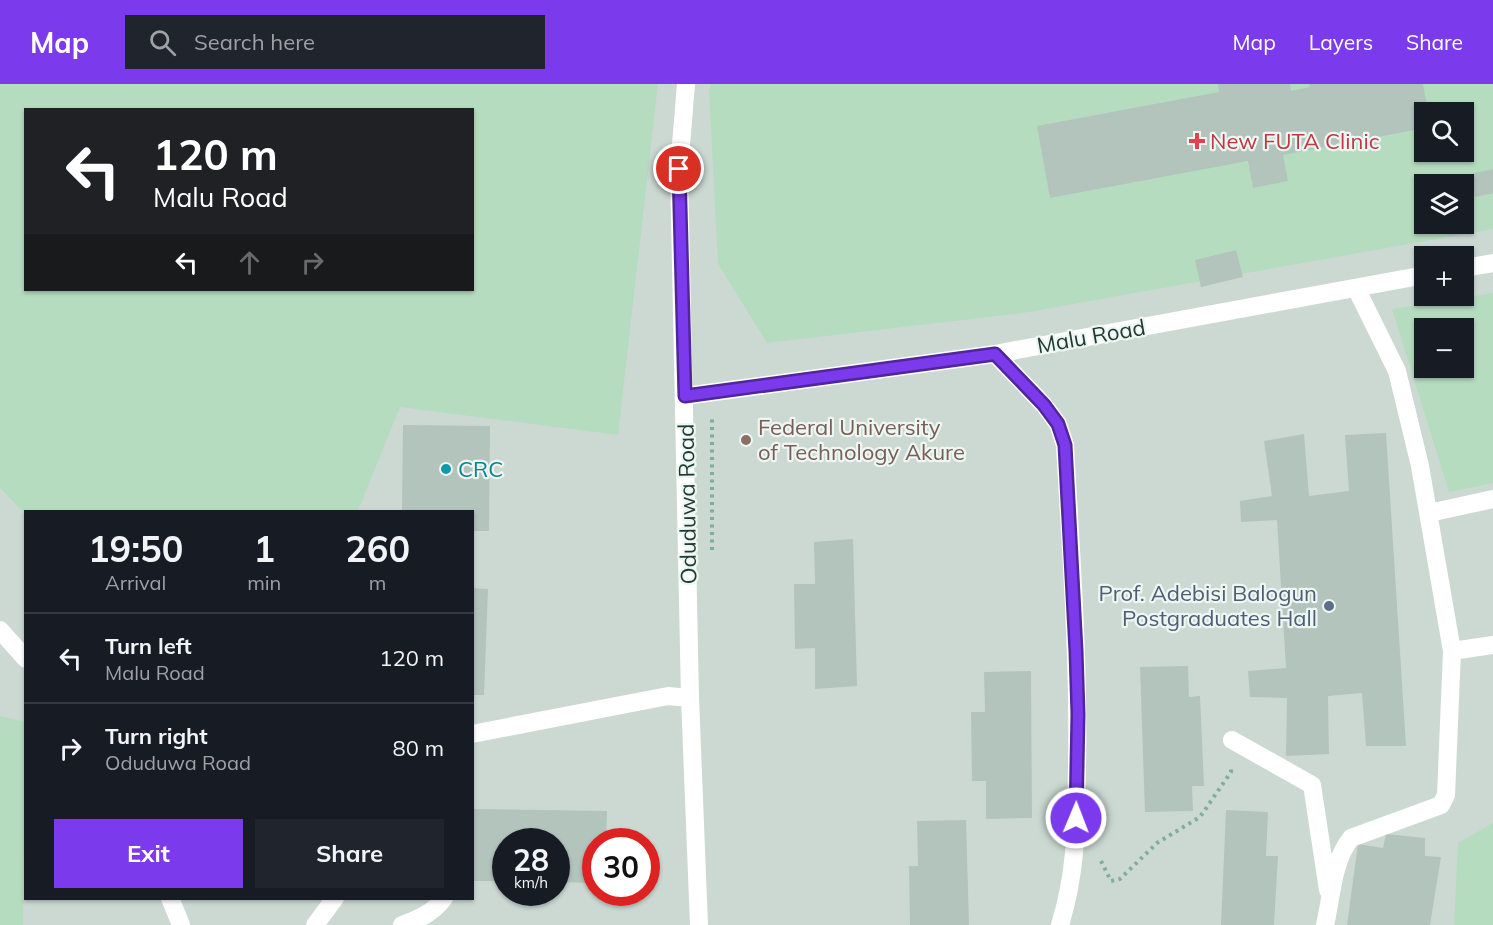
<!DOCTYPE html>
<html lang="en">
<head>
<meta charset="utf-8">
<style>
  body { margin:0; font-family:Mulish,sans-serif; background:#20242c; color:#f1f3f6; height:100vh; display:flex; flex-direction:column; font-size:22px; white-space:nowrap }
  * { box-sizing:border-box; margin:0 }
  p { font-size:20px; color:#9ea1a6 }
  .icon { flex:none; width:33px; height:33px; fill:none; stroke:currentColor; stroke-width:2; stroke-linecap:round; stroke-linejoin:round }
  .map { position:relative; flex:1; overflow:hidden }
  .details { position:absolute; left:24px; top:426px; width:450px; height:390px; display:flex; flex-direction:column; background:#171b24; border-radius:0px; box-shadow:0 2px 4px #0004 }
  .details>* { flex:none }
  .banner { position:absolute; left:24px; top:24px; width:450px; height:183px; border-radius:0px; box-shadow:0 2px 4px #0004; background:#202124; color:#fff; overflow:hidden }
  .tools { position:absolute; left:1414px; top:18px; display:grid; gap:12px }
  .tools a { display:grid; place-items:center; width:60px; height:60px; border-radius:0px; background:#171b24; box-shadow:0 2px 4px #0004; font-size:30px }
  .speed { position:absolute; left:492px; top:744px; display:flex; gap:12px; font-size:30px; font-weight:700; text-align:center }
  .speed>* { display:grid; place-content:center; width:78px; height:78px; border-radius:50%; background:#171b24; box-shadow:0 2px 4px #0004; line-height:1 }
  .speed small { font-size:15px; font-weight:400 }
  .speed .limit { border:9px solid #d22; background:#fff; color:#111 }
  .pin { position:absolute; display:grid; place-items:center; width:51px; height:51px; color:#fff; margin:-26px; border:3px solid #fff; border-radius:50%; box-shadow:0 2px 6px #0007 }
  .me { position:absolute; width:66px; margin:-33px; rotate:1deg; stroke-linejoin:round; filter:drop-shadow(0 0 4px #0008) }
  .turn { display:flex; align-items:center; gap:21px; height:126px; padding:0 30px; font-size:27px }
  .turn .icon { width:78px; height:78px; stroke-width:2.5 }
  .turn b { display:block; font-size:42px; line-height:51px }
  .lanes { display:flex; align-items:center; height:57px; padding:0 30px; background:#0003; justify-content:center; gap:30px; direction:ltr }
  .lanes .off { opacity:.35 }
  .eta { display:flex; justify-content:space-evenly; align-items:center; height:102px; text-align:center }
  .eta b { font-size:36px; font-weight:700; line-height:42px }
  .button { display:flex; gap:12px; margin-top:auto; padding:12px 30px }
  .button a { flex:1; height:69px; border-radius:0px; background:#7c3aed; color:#fff; font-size:24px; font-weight:700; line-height:69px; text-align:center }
  .button a+a { background:#20242c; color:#f1f3f6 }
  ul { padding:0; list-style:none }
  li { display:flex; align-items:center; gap:18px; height:90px; padding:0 30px; border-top:2px solid #363941 }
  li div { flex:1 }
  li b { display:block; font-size:22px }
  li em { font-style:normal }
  header { display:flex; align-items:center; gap:36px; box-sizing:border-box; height:84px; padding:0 30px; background:#7c3aed; color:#fff }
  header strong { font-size:28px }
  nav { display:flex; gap:33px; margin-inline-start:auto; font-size:21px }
  .search { width:420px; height:54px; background:#20242c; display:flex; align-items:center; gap:15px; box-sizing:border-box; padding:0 21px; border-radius:0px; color:#9ea1a6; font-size:22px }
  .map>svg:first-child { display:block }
</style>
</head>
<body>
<header>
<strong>Map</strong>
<div class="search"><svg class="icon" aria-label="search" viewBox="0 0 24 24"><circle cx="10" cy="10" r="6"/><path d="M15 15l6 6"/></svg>Search here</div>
<nav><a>Map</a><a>Layers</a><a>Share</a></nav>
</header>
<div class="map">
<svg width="1493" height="841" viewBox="0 0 1493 841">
  <rect width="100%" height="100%" fill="#ddeae4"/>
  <path fill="#ccd9d3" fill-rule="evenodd" d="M 0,0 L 1493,0 L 1493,841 L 0,841 ZM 26,26 L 472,26 L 472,206 L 26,206 ZM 1425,28 L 1464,28 L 1464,68 L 1425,68 ZM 1425,100 L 1464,100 L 1464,140 L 1425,140 ZM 1425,172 L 1464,172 L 1464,212 L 1425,212 ZM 1425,244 L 1464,244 L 1464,284 L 1425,284 ZM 26,428 L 472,428 L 472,814 L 26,814 ZM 506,758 L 556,758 L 556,808 L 506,808 ZM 596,758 L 646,758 L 646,808 L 596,808 Z"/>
  <path fill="#b5dcbf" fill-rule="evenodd" d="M 0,0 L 658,0 L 618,351 L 400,323 L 358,427 L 26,428 L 25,430 L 0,404 ZM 26,26 L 472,26 L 472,206 L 26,206 Z
    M 711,0 L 1493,0 L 1493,145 L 1023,229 L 767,259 L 718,180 L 709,7 ZM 1425,28 L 1464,28 L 1464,68 L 1425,68 ZM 1425,100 L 1464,100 L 1464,140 L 1425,140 Z
    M 1493,209 L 1493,399 L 1449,408 L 1392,225 ZM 1425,244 L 1464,244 L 1464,284 L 1425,284 Z
    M 0,632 L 25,638 L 23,841 L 0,841 Z
    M 1493,739 L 1493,841 L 1454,841 L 1458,759 Z"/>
  <path fill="#b3c4bd" d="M 1218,0 L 1290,0 L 1291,7 L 1310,3 L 1309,0 L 1423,0 L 1428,28 L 1425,28 L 1425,44 L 1283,71 L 1288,97 L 1253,104 L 1248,77 L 1050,114 L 1037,42 L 1219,8 Z
    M 1493,85 L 1493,109 L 1475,113 L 1470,90 Z
    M 1236,166 L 1243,193 L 1201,203 L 1195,176 Z
    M 403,341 L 490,342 L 489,447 L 472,447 L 472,428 L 402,428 Z
    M 1386,349 L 1406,662 L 1366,662 L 1362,609 L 1328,612 L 1329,670 L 1286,672 L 1287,614 L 1250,613 L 1248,587 L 1286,584 L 1277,436 L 1241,438 L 1240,417 L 1272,412 L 1264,357 L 1304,350 L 1309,412 L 1349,407 L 1345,351 Z
    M 853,455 L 857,602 L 815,605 L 815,564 L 795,565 L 794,500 L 815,500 L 814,458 Z
    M 472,504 L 488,505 L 484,611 L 472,611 Z
    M 1188,582 L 1189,613 L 1200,612 L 1204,702 L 1192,702 L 1193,727 L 1145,728 L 1140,583 Z
    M 1031,587 L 1032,734 L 986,735 L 986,697 L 972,697 L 971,628 L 985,628 L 984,588 Z
    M 472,725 L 607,727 L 606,758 L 596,758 L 596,799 L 556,798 L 556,758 L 506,758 L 506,797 L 472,797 Z
    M 1226,726 L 1268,728 L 1266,772 L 1278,772 L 1274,841 L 1221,841 Z
    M 966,736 L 969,841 L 910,841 L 909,782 L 918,782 L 917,737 Z
    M 1386,750 L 1425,754 L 1425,772 L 1441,773 L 1430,841 L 1347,841 L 1358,760 L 1383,764 Z"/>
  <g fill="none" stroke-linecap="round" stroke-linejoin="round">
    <path stroke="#7dae9e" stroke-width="4" stroke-dasharray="3 4.5" stroke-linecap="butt" d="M 712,466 L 712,335
      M 1101,777 L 1111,797 L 1120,795 L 1157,759 L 1200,733 L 1231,688 L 1231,681"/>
    <path stroke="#fff" stroke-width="18" d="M 686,0 L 679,85 L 690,614 L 699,841
      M 1464,184 L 1493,179
      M 1356,204 L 1397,287 L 1420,382 L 1452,567 L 1493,561
      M 995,270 L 1044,321 L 1058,340 L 1065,361 C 1071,469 1079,576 1077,684 C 1076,740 1077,786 1060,841
      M 685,312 L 995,270 L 1425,191
      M 1429,429 L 1493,415
      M 0,546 L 26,575
      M 472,650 L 668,612 L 690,614
      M 1232,656 L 1312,701 L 1328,806
      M 170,814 L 181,841
      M 315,841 L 335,814
      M 402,841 C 419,835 433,829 444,814
      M 1325,841 C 1332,812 1332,778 1351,754 L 1441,721 L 1446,711 L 1452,567"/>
  </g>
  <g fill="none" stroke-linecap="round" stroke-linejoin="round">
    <g stroke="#51269a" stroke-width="15">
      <path id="route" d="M 679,85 L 685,312 L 995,270 L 1044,321 L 1058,340 L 1065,361 L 1076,567 L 1078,630 L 1076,734"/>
    </g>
    <use href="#route" stroke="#7c3aed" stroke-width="10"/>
  </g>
  <path fill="#e0444e" stroke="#edf6f2" stroke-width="2" d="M1194 48h6v6h6v6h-6v6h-6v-6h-6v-6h6z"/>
  <circle fill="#8d6e63" stroke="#edf6f2" stroke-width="2" cx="746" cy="356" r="6"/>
  <circle fill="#0f9aa8" stroke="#edf6f2" stroke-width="2" cx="446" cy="385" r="6"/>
  <circle fill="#5c6f8a" stroke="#edf6f2" stroke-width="2" cx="1329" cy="522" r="6"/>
  <g text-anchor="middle" stroke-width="4.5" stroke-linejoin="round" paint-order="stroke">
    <g font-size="22" fill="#be3a42" stroke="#edf6f2" text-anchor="start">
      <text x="1210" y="65">New FUTA Clinic</text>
    </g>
    <g font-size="22" fill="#1f3931" stroke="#edf6f2">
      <text transform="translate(1091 252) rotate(-10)" y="8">Malu Road</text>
      <text transform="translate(687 420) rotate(-91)" y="8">Oduduwa Road</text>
    </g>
    <g font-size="22" fill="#785e54" stroke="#edf6f2" text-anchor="start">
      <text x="758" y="351">Federal University<tspan x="758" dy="25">of Technology Akure</tspan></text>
    </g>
    <g font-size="22" fill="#0d838f" stroke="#edf6f2" text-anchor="start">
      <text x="458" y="393">CRC</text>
    </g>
    <g font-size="22" fill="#4e5e75" stroke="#edf6f2" text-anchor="end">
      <text x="1317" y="517">Prof. Adebisi Balogun<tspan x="1317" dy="25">Postgraduates Hall</tspan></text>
    </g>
  </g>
</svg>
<div class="tools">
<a><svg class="icon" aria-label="search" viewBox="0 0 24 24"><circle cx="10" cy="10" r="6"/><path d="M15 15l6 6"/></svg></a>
<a><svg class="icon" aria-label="layers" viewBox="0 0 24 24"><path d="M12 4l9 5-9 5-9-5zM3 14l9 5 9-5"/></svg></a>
<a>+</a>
<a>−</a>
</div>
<div class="speed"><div>28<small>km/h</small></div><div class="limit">30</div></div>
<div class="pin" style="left:679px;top:85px;background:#d93025"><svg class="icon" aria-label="arrive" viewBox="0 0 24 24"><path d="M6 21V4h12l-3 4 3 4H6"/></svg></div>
<svg class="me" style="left:1076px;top:734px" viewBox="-20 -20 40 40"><circle r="17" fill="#7c3aed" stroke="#fff" stroke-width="3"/><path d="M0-11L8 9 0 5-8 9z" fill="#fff"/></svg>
<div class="banner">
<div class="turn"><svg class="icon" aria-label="left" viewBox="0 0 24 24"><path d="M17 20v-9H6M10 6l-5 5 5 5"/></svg><div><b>120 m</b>Malu Road</div></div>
<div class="lanes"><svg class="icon" aria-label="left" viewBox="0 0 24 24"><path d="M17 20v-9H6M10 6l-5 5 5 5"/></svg><svg class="icon off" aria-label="ahead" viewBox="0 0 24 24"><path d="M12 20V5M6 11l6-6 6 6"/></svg><svg class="icon off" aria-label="right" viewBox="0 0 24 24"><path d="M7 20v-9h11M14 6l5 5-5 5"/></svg></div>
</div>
<section class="details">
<div class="eta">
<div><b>19:50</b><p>Arrival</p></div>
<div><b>1</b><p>min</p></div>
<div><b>260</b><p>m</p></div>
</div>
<ul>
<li><svg class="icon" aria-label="left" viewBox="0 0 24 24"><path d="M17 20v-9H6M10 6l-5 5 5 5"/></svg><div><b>Turn left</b><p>Malu Road</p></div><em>120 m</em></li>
<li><svg class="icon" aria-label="right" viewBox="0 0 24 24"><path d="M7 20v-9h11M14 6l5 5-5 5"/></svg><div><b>Turn right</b><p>Oduduwa Road</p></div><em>80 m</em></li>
</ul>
<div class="button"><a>Exit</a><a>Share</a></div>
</section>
</div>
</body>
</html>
